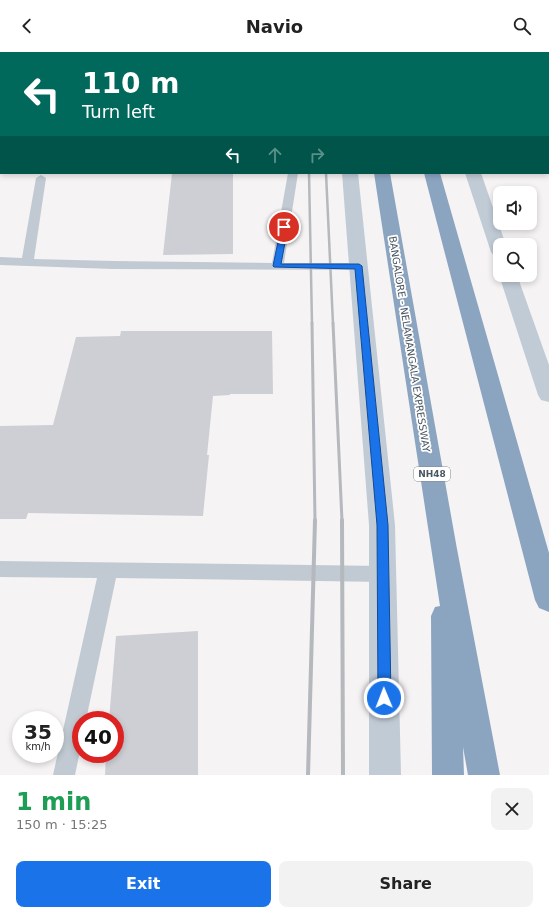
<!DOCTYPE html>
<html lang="en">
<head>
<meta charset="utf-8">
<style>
  body { margin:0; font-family:"DejaVu Sans",sans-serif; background:#f2f2f2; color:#222; height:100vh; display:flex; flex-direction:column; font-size:15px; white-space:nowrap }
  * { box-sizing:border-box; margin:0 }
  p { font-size:13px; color:#767676 }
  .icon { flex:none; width:22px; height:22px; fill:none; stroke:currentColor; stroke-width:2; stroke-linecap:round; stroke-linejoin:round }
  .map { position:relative; height:723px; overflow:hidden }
  .details { display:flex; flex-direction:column; background:#fff; flex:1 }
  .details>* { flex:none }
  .top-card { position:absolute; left:0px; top:0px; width:549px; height:122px; box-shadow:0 2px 6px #0003; background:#00695c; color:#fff; overflow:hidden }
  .tools { position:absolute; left:493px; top:134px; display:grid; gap:8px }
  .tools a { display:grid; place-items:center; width:44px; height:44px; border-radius:8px; background:#fff; box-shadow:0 2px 6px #0003; font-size:20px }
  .speed { position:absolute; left:12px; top:659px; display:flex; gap:8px; font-size:20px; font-weight:700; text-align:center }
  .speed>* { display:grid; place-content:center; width:52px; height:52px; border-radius:50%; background:#fff; box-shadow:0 2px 6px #0003; line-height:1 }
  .speed small { font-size:10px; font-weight:400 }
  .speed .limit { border:6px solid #d22; background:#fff; color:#111 }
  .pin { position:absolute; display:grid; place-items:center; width:34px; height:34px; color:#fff; margin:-17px; border:2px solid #fff; border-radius:50%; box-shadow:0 1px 4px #0007 }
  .me { position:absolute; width:44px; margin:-22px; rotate:359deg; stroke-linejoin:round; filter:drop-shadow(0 0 3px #0008) }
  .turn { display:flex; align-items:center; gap:14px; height:84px; padding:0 16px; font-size:18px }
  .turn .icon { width:52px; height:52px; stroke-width:2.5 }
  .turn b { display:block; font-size:28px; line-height:34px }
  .lanes { display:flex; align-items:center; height:38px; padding:0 16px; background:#0003; justify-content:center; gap:20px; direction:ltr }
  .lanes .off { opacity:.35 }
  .round { display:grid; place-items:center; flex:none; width:42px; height:42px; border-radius:8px; background:#f2f2f2 }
  .headline { display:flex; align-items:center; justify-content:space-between; height:68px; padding:0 16px }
  h1 { font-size:24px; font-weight:600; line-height:30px; color:#1e9e55 }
  .button { display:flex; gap:8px; margin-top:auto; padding:8px 16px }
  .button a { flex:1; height:46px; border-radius:8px; background:#1a73e8; color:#fff; font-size:16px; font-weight:600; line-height:46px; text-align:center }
  .button a+a { background:#f2f2f2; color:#222 }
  header { display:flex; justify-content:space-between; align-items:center; height:52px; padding:0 16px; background:#fff; font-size:18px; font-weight:600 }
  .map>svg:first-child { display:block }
</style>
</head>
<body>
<header><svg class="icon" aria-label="back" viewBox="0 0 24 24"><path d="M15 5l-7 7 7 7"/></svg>Navio<svg class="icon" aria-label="search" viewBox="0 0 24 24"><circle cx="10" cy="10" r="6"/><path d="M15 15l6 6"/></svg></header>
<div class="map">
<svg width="549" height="723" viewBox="0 0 549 723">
  <rect width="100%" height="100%" fill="#f5f3f3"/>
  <path fill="#fce8e6" d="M 467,0 L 549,0 L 549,114 L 548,1 Z"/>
  <path fill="#cdcfd5" d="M 172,121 L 233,121 L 233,202 L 163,203 Z
    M 121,279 L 272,279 L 273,342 L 230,342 L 230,343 L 213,344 L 207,403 L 209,403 L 203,464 L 28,461 L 26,467 L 0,467 L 0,374 L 53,373 L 76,285 L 120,284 Z
    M 198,579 L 198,723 L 105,723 L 106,702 L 115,702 L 115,668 L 109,668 L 116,584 Z"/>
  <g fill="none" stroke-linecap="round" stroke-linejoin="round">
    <path fill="#c1cad2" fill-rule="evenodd" d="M 92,0 L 100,0 L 100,1 L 92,1 Z
      M 0,80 L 1,80 L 1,86 L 0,86 Z
      M 288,121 L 298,121 L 284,211 L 359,211 L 363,212 L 365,215 L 363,218 L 113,217 L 0,213 L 0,205 L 22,206 L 36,126 L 41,123 L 46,126 L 34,207 L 113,209 L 272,211 Z
      M 0,509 L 383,514 L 389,517 L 392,522 L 389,527 L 383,530 L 116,526 L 86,668 L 81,668 L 81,694 L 75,723 L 53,723 L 97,526 L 0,525 Z"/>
    <path fill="#c1cbd6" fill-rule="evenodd" d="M 333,0 L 345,0 L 345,1 L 333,1 Z
      M 426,0 L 438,0 L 439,1 L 427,1 Z
      M 342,121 L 358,121 L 395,473 L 401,723 L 369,723 L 369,473 Z
      M 465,121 L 481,121 L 506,193 L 500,193 L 500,205 L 494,204 L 491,200 Z
      M 500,222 L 500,223 L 517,223 L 549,313 L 549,350 L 541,348 L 538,343 L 499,223 Z"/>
    <path fill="#8ba5c1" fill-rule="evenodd" d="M 359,0 L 371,0 L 371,1 L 359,1 Z
      M 402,0 L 414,0 L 414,1 L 402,1 Z
      M 374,121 L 390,121 L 457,497 L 500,723 L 468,723 L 463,695 L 464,723 L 432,723 L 431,564 L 435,555 L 440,554 Z
      M 424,121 L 440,121 L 549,501 L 549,560 L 539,556 L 535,548 Z"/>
    <path stroke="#b5b8bd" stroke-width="2.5" d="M 309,121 L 312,272
      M 326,121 L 333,272"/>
    <path stroke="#b5b8bd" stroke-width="3" d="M 312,271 L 315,469
      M 333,271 L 342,469"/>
    <path stroke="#b5b8bd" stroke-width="4" d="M 342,468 L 343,723
      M 308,723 L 315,468"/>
  </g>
  <path fill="#1a73e8" stroke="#114b97" d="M 284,173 L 288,175 L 281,212 L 359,212 L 362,214 L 388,473 L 391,646 L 389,650 L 384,652 L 380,650 L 378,646 L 377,473 L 355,217 L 274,215 L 273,214 L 281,175 Z"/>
  <g text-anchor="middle" stroke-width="3.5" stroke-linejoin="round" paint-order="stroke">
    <rect fill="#fff" stroke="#808990" stroke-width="1" x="414" y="415" width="36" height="14" rx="3"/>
    <g font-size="9" font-weight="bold" fill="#4a5661">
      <text x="432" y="425">NH48</text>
    </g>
    <g font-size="10" fill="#4a5661" stroke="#fff">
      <text transform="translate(410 292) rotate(81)" y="4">BANGALORE - NELAMANGALA EXPRESSWAY</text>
    </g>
  </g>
</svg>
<div class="tools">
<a><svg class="icon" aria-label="sound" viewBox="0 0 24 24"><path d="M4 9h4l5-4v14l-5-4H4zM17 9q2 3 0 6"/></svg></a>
<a><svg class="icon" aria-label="search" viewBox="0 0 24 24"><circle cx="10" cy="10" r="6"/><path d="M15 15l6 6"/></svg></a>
</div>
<div class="speed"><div>35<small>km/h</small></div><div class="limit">40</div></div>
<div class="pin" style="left:284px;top:175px;background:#d93025"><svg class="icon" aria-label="arrive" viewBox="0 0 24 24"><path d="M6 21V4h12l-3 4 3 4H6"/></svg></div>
<svg class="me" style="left:384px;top:646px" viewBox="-20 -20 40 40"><circle r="17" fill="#1a73e8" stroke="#fff" stroke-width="3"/><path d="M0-11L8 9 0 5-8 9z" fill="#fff"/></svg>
<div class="top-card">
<div class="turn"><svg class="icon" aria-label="left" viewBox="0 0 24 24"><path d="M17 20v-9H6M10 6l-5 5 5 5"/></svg><div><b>110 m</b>Turn left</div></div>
<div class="lanes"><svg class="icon" aria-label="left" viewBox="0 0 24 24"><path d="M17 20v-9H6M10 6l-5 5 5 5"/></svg><svg class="icon off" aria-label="ahead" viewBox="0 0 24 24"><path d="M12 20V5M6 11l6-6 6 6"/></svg><svg class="icon off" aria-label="right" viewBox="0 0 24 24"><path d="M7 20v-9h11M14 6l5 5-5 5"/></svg></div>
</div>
</div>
<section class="details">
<div class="headline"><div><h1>1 min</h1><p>150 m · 15:25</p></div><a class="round"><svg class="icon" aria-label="close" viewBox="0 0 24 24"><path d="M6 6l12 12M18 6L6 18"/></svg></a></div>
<div class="button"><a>Exit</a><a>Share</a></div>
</section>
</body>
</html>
